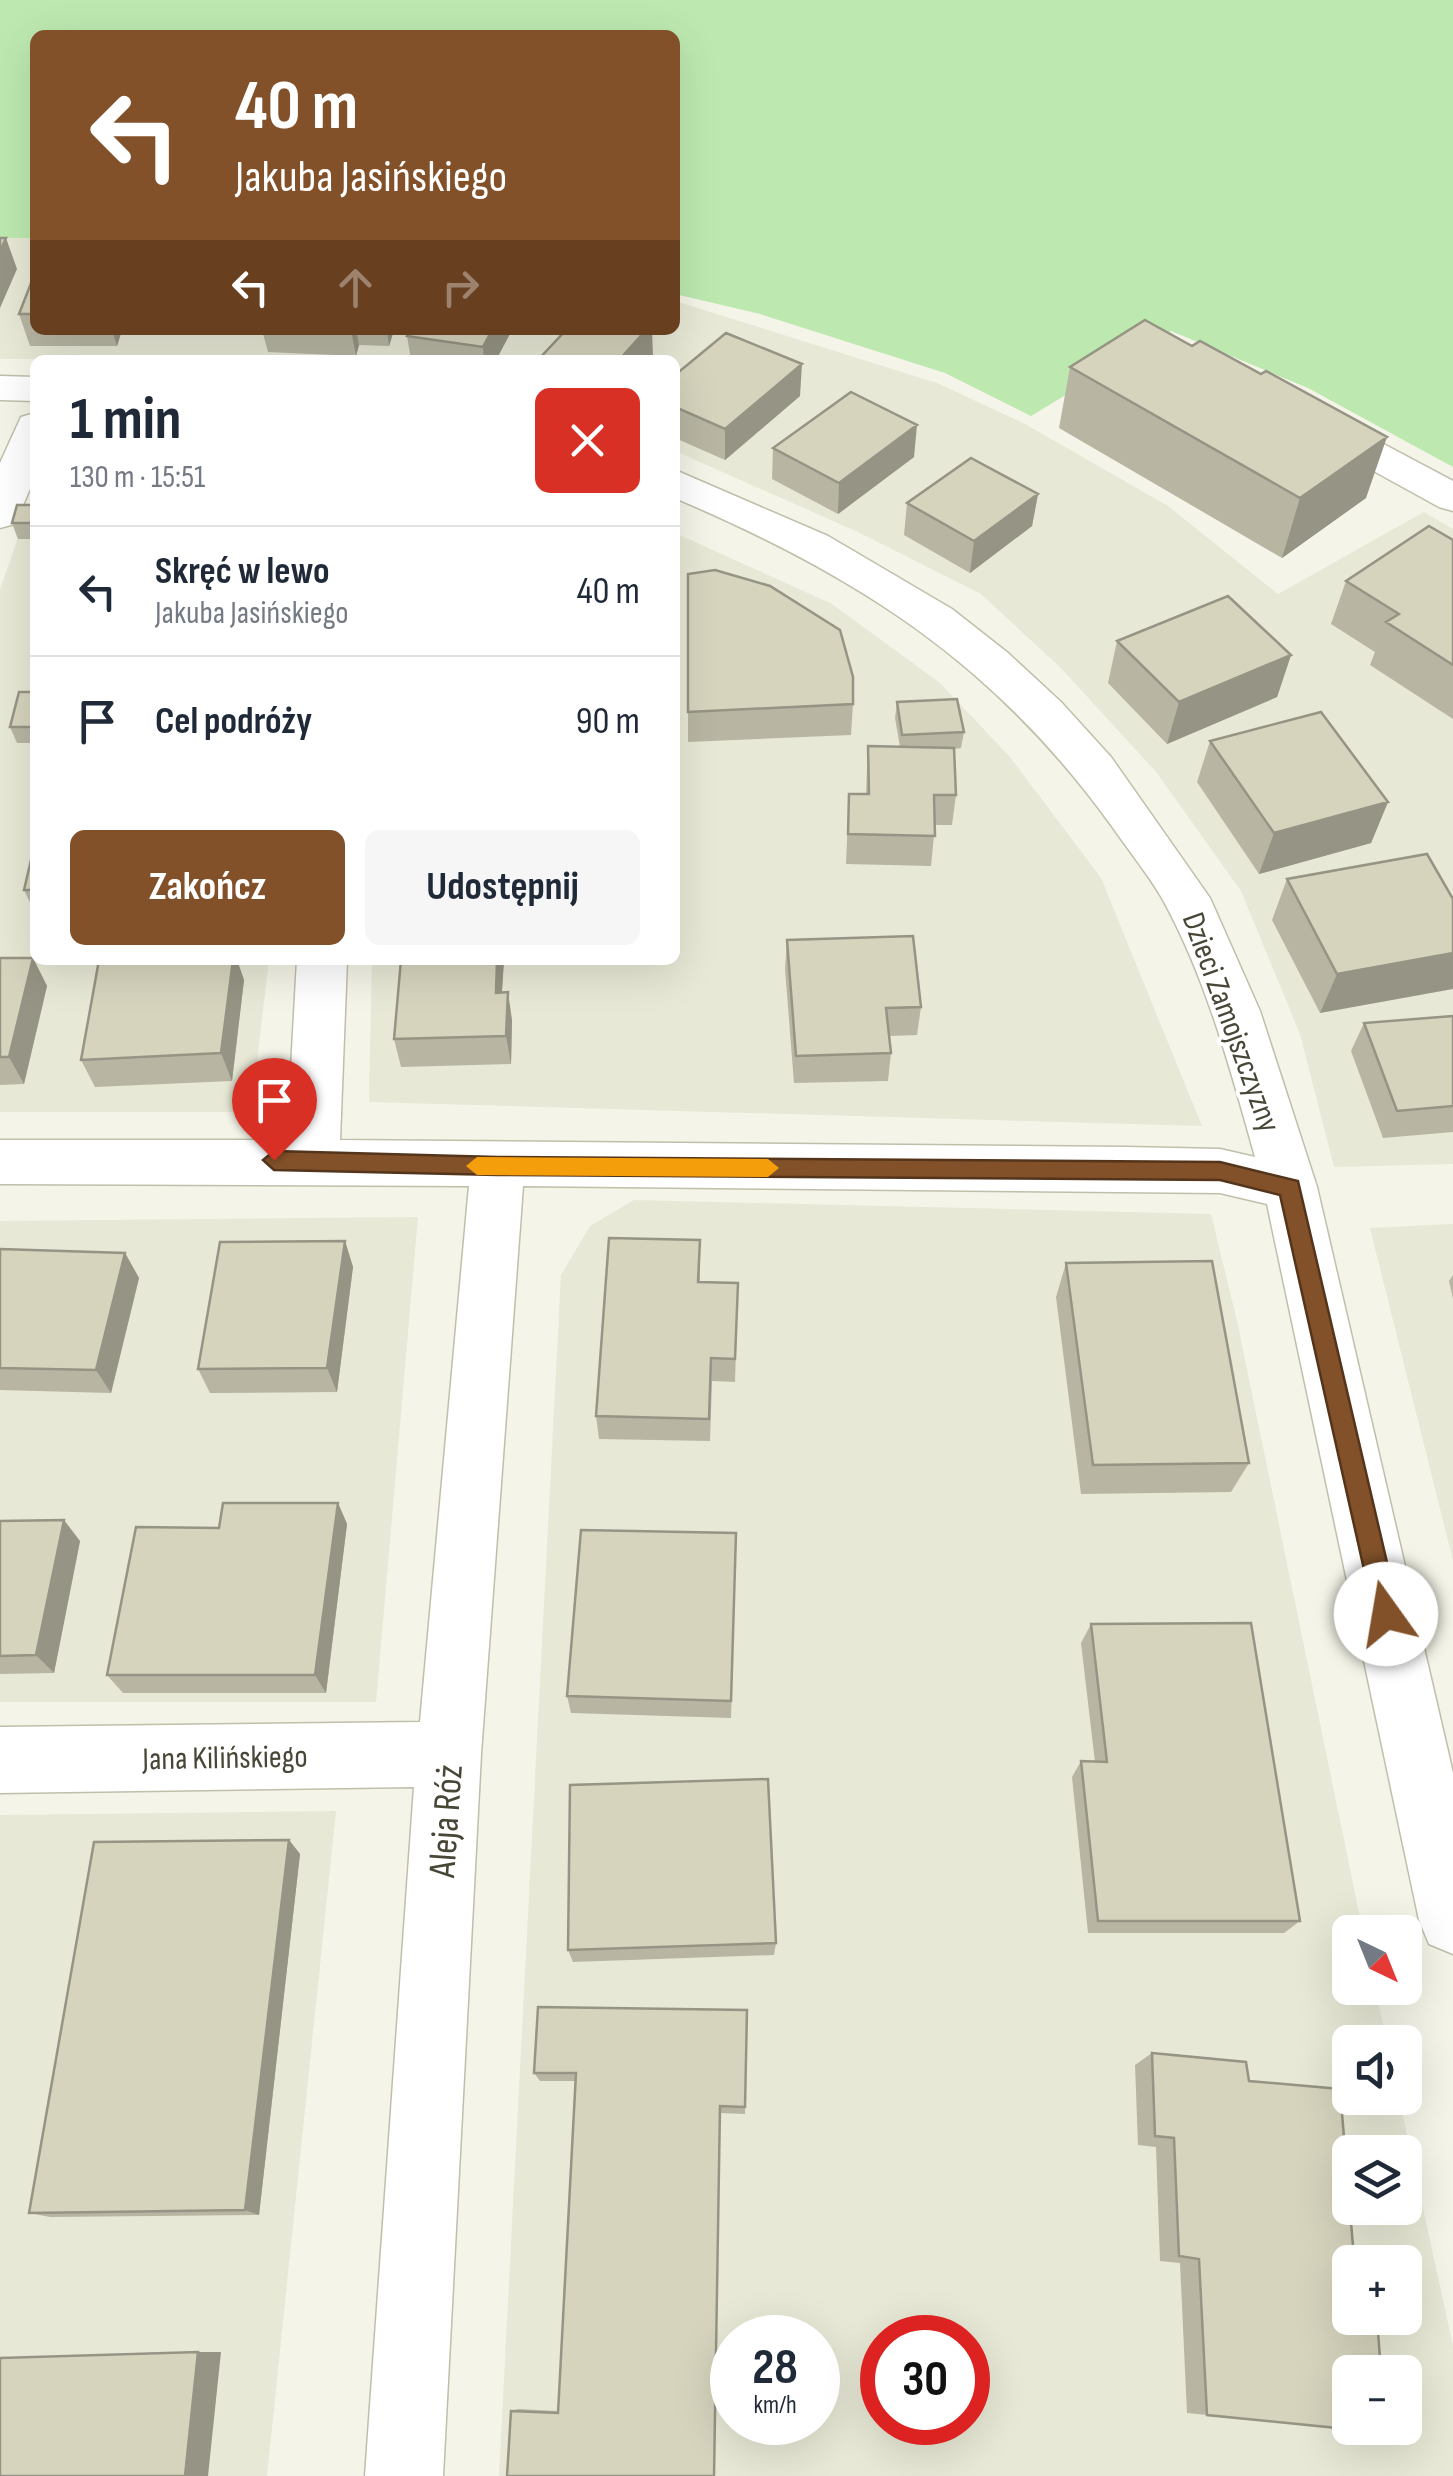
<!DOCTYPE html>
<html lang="pl">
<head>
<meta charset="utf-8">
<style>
  body { margin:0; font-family:"Sofia Sans Condensed",sans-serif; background:#f6f6f7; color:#1f2937; height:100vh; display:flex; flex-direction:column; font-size:38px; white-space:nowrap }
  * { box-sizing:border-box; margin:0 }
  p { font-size:32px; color:#747a83 }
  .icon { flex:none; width:55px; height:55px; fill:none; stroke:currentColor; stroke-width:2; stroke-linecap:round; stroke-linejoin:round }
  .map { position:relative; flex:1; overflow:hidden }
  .sheet { position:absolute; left:30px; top:355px; width:650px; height:610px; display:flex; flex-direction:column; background:#fff; border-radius:15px; box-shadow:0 10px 40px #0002 }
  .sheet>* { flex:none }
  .banner { position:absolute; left:30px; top:30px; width:650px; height:305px; border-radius:15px; box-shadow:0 10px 40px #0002; background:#825129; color:#fff; overflow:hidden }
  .needle { width:65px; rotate:137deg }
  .controls { position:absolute; left:1332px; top:1915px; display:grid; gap:20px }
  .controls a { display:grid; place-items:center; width:90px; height:90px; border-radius:15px; background:#fff; box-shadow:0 10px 40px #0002; font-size:50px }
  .speed { position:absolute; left:710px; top:2315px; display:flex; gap:20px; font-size:50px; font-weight:700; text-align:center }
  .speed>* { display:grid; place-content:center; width:130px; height:130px; border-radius:50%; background:#fff; box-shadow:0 10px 40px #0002; line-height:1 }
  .speed small { font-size:25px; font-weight:400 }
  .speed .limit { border:15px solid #d22; background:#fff; color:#111 }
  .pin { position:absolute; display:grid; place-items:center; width:85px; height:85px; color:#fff; margin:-102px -42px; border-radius:50% 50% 50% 0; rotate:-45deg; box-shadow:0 0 10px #0007 }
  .pin .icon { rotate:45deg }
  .me { position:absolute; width:110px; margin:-55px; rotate:347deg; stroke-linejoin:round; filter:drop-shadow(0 0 8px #0008) }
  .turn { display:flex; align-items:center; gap:35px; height:210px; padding:0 40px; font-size:45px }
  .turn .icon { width:130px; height:130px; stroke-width:2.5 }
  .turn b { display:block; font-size:70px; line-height:85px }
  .lanes { display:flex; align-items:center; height:95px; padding:0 40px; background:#0003; justify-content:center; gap:50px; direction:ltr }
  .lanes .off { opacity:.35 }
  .round { display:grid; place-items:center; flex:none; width:105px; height:105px; border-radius:15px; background:#f6f6f7 }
  .headline { display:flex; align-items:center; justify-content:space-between; height:170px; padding:0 40px }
  h1 { font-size:60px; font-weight:700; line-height:75px }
  .action { display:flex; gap:20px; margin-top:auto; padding:20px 40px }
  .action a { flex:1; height:115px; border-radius:15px; background:#825129; color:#fff; font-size:40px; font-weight:700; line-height:115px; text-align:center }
  .action a+a { background:#f6f6f7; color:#1f2937 }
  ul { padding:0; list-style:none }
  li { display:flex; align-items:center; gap:30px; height:130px; padding:0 40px; border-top:2px solid #e0e1e3 }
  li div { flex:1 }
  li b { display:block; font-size:38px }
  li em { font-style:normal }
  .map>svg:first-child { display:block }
</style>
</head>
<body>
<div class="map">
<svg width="1453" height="2476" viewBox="0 0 1453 2476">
  <rect width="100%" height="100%" fill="#f4f4e8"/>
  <path fill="#e8e8d6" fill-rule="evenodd" d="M 0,238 L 35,238 L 35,330 L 675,330 L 675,301 L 937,383 L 1025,424 L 1168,506 L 1278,594 L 1424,512 L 1453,529 L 1453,1164 L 1334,1167 L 1300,1034 L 1241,891 L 1157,773 L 1061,668 L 981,594 L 858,532 L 675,451 L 675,360 L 0,359 Z
    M 35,488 L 35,960 L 269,960 L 251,1112 L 0,1112 L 0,590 Z
    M 675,533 L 832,604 L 940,683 L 1010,757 L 1101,878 L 1202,1126 L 369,1102 L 372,960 L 675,960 Z
    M 634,1200 L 1211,1214 L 1237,1321 L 1363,1932 L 1350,1932 L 1350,1988 L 1375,1988 L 1387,2042 L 1350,2042 L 1350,2098 L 1399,2098 L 1453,2346 L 1453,2476 L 499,2476 L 561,1275 L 590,1226 ZM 1350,2152 L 1405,2152 L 1405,2208 L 1350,2208 ZM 1350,2262 L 1405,2262 L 1405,2318 L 1350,2318 ZM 732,2338 L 818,2338 L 818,2422 L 732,2422 ZM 882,2338 L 968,2338 L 968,2422 L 882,2422 ZM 1350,2372 L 1405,2372 L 1405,2428 L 1350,2428 Z
    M 418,1217 L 376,1702 L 0,1702 L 0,1221 Z
    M 1453,1224 L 1453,1561 L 1370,1228 Z
    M 336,1811 L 267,2476 L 0,2476 L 0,1815 Z"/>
  <path fill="#bde9b0" d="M 0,0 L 1453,0 L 1453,467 L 1308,388 L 1171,331 L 1031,416 L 945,373 L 760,314 L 675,294 L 675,35 L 35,35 L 35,238 L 0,238 Z"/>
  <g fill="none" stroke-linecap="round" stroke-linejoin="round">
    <g stroke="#c0bfaa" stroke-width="3">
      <path id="minor" d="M 0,376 L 35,377 L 35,401 L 0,400 Z
        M 1315,411 L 1329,415 L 1453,481 L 1453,511 L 1439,507 L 1301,431 L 1295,423 L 1301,415 Z
        M 35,413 L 35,477 L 15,524 L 0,528 L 0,463 L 21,417 Z
        M 675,470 L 828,536 L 952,609 L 1008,653 L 1061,702 L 1111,757 L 1210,898 L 1260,1011 L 1317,1187 L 1453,1773 L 1453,1954 L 1429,1944 L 1419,1920 L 1267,1204 L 1220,1193 L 523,1186 L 481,1754 L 443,2476 L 365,2476 L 414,1787 L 0,1793 L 0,1727 L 420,1722 L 469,1186 L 0,1184 L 0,1140 L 287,1140 L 297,960 L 347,960 L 340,1140 L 1126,1147 L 1220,1149 L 1255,1157 C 1231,1071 1206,978 1163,900 C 1148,874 1128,850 1111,825 C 993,662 858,576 675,498 Z"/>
    </g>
    <use href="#minor" fill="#fff" fill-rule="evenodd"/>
  </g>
  <path fill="#b8b6a3" d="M 35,273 L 35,330 L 122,330 L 117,346 L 30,346 L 19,314 Z
    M 262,330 L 394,330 L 389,346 L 359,345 L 356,356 L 268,352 Z
    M 410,330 L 511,330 L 511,332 L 496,360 L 411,360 L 407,336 Z
    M 1070,367 L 1366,498 L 1282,558 L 1059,428 Z
    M 675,375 L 800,396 L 725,460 L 675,438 Z
    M 773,448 L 914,457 L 838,514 L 772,479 Z
    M 1038,494 L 1032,526 L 970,573 L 904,535 L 907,503 Z
    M 35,505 L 35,539 L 18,539 L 12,523 Z
    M 1453,540 L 1453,719 L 1370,665 L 1375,652 L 1331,624 L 1346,581 Z
    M 1117,641 L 1291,655 L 1277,697 L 1167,744 L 1108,683 Z
    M 35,692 L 35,743 L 17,743 L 10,727 Z
    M 897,702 L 964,732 L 961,748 L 954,749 L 956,795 L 952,825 L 935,825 L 931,866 L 846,864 L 849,794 L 866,794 L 868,746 L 900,747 L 895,718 Z
    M 853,704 L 851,735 L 688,742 L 688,712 Z
    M 1210,741 L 1388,802 L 1371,843 L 1259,874 L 1197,782 Z
    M 35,843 L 35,913 L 24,890 Z
    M 1287,879 L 1453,899 L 1320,1013 L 1272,920 Z
    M 787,940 L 921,1007 L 917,1035 L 889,1036 L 891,1053 L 888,1081 L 794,1083 L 785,969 Z
    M 0,958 L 33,958 L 47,986 L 24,1084 L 0,1085 Z
    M 99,960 L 237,960 L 244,980 L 232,1081 L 95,1087 L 81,1060 Z
    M 504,960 L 502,992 L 512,1020 L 511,1064 L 401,1067 L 394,1039 Z
    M 1453,1016 L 1453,1132 L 1383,1138 L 1351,1051 L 1364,1023 Z
    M 700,1240 L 700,1282 L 738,1283 L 735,1382 L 712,1381 L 710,1441 L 599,1439 L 596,1416 Z
    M 345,1241 L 353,1267 L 337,1392 L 210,1393 L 198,1369 Z
    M 0,1249 L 125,1253 L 139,1278 L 111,1393 L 0,1390 Z
    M 1066,1263 L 1249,1463 L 1231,1492 L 1081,1494 L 1056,1297 Z
    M 1453,1275 L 1453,1299 L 1449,1281 Z
    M 338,1503 L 347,1524 L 326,1693 L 123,1693 L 107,1675 L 219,1528 Z
    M 0,1521 L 80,1541 L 54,1673 L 0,1674 Z
    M 736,1533 L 731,1718 L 571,1713 L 567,1696 Z
    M 1091,1624 L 1300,1921 L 1284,1933 L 1088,1933 L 1072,1777 L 1081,1761 L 1095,1762 L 1081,1643 Z
    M 289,1840 L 300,1854 L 259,2215 L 50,2217 L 29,2213 Z
    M 776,1943 L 774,1955 L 573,1962 L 568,1950 Z
    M 747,2010 L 745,2114 L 720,2113 L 714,2476 L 511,2411 L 518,2409 L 558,2411 L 575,2081 L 540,2081 L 534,2073 Z
    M 1152,2053 L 1249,2081 L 1354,2258 L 1387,2433 L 1187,2413 L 1180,2263 L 1160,2261 L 1156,2147 L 1138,2145 L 1135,2065 Z"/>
  <path fill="#969484" d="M 6,238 L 17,269 L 0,308 L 0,251 Z
    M 112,330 L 122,330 L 117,346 Z
    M 351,330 L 356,330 L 359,345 L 356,356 Z
    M 387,330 L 394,330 L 389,346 Z
    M 492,330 L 511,330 L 511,332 L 496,360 L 484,360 L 483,347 Z
    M 646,330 L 652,330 L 653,356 L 649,360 L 619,360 Z
    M 802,364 L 800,396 L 725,460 L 725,429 Z
    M 917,425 L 914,457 L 838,514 L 839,483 Z
    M 1387,437 L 1366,498 L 1282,558 L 1300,498 Z
    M 1038,494 L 1032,526 L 970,573 L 974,541 Z
    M 1291,655 L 1277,697 L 1167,744 L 1179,702 Z
    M 1388,802 L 1371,843 L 1259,874 L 1274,833 Z
    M 1453,953 L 1453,989 L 1320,1013 L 1337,974 Z
    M 33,958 L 47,986 L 24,1084 L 9,1057 Z
    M 233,960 L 237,960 L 244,980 L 232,1081 L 221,1053 Z
    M 497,960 L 504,960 L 500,1021 L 496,993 Z
    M 508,992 L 512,1020 L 511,1064 L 506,1036 Z
    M 345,1241 L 353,1267 L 337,1392 L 327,1368 Z
    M 125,1253 L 139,1278 L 111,1393 L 96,1370 Z
    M 338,1503 L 347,1524 L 326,1693 L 315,1675 Z
    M 64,1520 L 80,1541 L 54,1673 L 36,1655 Z
    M 289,1840 L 300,1854 L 259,2215 L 245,2210 Z
    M 198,2352 L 221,2352 L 208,2476 L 185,2476 Z"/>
  <path fill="#d6d4bd" stroke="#969484" stroke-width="2.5" d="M 0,238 L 6,238 L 0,251 Z
    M 35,273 L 35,314 L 19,314 Z
    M 1145,320 L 1192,346 L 1200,341 L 1261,374 L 1266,371 L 1387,437 L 1300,498 L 1070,367 Z
    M 410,330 L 492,330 L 483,347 L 407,336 Z
    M 566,330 L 646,330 L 619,360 L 538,360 Z
    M 726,333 L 802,364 L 725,429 L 675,407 L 675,375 Z
    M 851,392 L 917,425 L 839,483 L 773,448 Z
    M 971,458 L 1038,494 L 974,541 L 907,503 Z
    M 17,505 L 35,505 L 35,523 L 12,523 Z
    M 1429,526 L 1453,540 L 1453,665 L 1386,622 L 1399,614 L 1346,581 Z
    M 715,570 L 770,586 L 840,630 L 853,677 L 853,704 L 688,712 L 688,574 Z
    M 1228,596 L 1291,655 L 1179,702 L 1117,641 Z
    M 19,692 L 35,692 L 35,727 L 10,727 Z
    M 957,699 L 964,732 L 902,735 L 897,702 Z
    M 1321,712 L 1388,802 L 1274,833 L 1210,741 Z
    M 868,746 L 954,748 L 956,795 L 934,795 L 935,836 L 848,834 L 849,794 L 869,794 Z
    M 35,843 L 35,890 L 24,890 Z
    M 1427,854 L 1453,899 L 1453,953 L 1337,974 L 1287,879 Z
    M 913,936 L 921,1007 L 886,1008 L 891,1053 L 796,1056 L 787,940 Z
    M 0,958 L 33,958 L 9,1057 L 0,1057 Z
    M 99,960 L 233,960 L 221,1053 L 81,1060 Z
    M 401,960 L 497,960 L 496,993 L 508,992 L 506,1036 L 394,1039 Z
    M 1453,1016 L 1453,1106 L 1397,1111 L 1364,1023 Z
    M 609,1238 L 700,1240 L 698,1282 L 738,1283 L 735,1359 L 711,1358 L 709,1419 L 596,1416 Z
    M 345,1241 L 327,1368 L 198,1369 L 220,1242 Z
    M 0,1249 L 125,1253 L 96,1370 L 0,1368 Z
    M 1212,1261 L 1249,1463 L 1093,1465 L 1066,1263 Z
    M 223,1503 L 338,1503 L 315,1675 L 107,1675 L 136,1527 L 219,1528 Z
    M 64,1520 L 36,1655 L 0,1656 L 0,1521 Z
    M 581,1530 L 736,1533 L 731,1701 L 567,1696 Z
    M 1251,1623 L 1300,1921 L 1098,1921 L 1081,1761 L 1107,1762 L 1091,1624 Z
    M 768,1779 L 776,1943 L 568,1950 L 570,1785 Z
    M 289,1840 L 245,2210 L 29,2213 L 94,1842 Z
    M 538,2007 L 747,2010 L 745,2107 L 720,2106 L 714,2476 L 507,2476 L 511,2411 L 558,2413 L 576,2073 L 534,2073 Z
    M 1152,2053 L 1246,2062 L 1249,2081 L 1340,2089 L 1354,2258 L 1372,2260 L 1372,2262 L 1350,2262 L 1350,2318 L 1377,2318 L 1381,2372 L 1350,2372 L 1350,2428 L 1386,2428 L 1387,2433 L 1207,2415 L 1199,2259 L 1179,2256 L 1174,2138 L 1155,2136 Z
    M 198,2352 L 185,2476 L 0,2476 L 0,2358 Z"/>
  <path fill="#825129" stroke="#54351b" stroke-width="2.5" d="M 274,1151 L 498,1157 L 1220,1162 L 1298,1181 L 1399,1614 L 1396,1623 L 1386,1626 L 1377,1623 L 1374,1614 L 1280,1195 L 1220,1180 L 498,1175 L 274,1170 L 263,1160 Z"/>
  <path fill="#f59e0b" d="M 477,1157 L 768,1159 L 779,1168 L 768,1177 L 477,1175 L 466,1166 Z"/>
  <g text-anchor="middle" stroke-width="8" stroke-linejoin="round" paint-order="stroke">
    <g font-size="32" fill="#484636" stroke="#fff">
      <text transform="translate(1232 1022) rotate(70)" y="11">Dzieci Zamojszczyzny</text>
      <text transform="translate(225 1757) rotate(-1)" y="11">Jana Kilińskiego</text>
    </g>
    <g font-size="38" fill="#484636" stroke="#fff">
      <text transform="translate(445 1821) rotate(-86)" y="13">Aleja Róż</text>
    </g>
  </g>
</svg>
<div class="controls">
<a><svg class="needle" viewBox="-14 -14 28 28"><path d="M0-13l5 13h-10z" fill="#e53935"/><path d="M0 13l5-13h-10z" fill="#747a83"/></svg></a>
<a><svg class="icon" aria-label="sound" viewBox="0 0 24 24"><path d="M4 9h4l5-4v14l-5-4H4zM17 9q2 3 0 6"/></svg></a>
<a><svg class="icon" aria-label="layers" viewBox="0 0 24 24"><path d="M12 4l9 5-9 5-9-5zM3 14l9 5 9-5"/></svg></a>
<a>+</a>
<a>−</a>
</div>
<div class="speed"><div>28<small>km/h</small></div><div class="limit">30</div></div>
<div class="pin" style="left:274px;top:1160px;background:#d93025"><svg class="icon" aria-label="arrive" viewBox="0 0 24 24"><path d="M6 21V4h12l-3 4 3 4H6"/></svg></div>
<svg class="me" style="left:1386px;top:1614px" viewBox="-20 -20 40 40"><circle r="19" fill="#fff"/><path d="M0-13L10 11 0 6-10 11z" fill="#825129"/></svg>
<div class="banner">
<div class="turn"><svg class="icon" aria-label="left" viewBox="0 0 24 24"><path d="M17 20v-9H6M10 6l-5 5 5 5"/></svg><div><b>40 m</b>Jakuba Jasińskiego</div></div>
<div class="lanes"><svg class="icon" aria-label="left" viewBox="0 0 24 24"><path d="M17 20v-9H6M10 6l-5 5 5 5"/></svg><svg class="icon off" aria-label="ahead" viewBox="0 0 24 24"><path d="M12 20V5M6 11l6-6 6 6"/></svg><svg class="icon off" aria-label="right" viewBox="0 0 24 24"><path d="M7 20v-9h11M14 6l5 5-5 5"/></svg></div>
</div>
<section class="sheet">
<div class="headline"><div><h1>1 min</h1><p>130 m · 15:51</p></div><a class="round" style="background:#d93025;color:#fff"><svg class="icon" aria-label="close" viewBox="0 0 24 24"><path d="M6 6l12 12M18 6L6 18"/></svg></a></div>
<ul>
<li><svg class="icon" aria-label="left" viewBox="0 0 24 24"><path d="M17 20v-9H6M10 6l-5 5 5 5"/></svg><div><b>Skręć w lewo</b><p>Jakuba Jasińskiego</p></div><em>40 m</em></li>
<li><svg class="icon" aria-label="arrive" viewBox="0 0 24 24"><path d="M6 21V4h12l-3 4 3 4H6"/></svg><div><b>Cel podróży</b></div><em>90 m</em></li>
</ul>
<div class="action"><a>Zakończ</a><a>Udostępnij</a></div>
</section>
</div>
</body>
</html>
